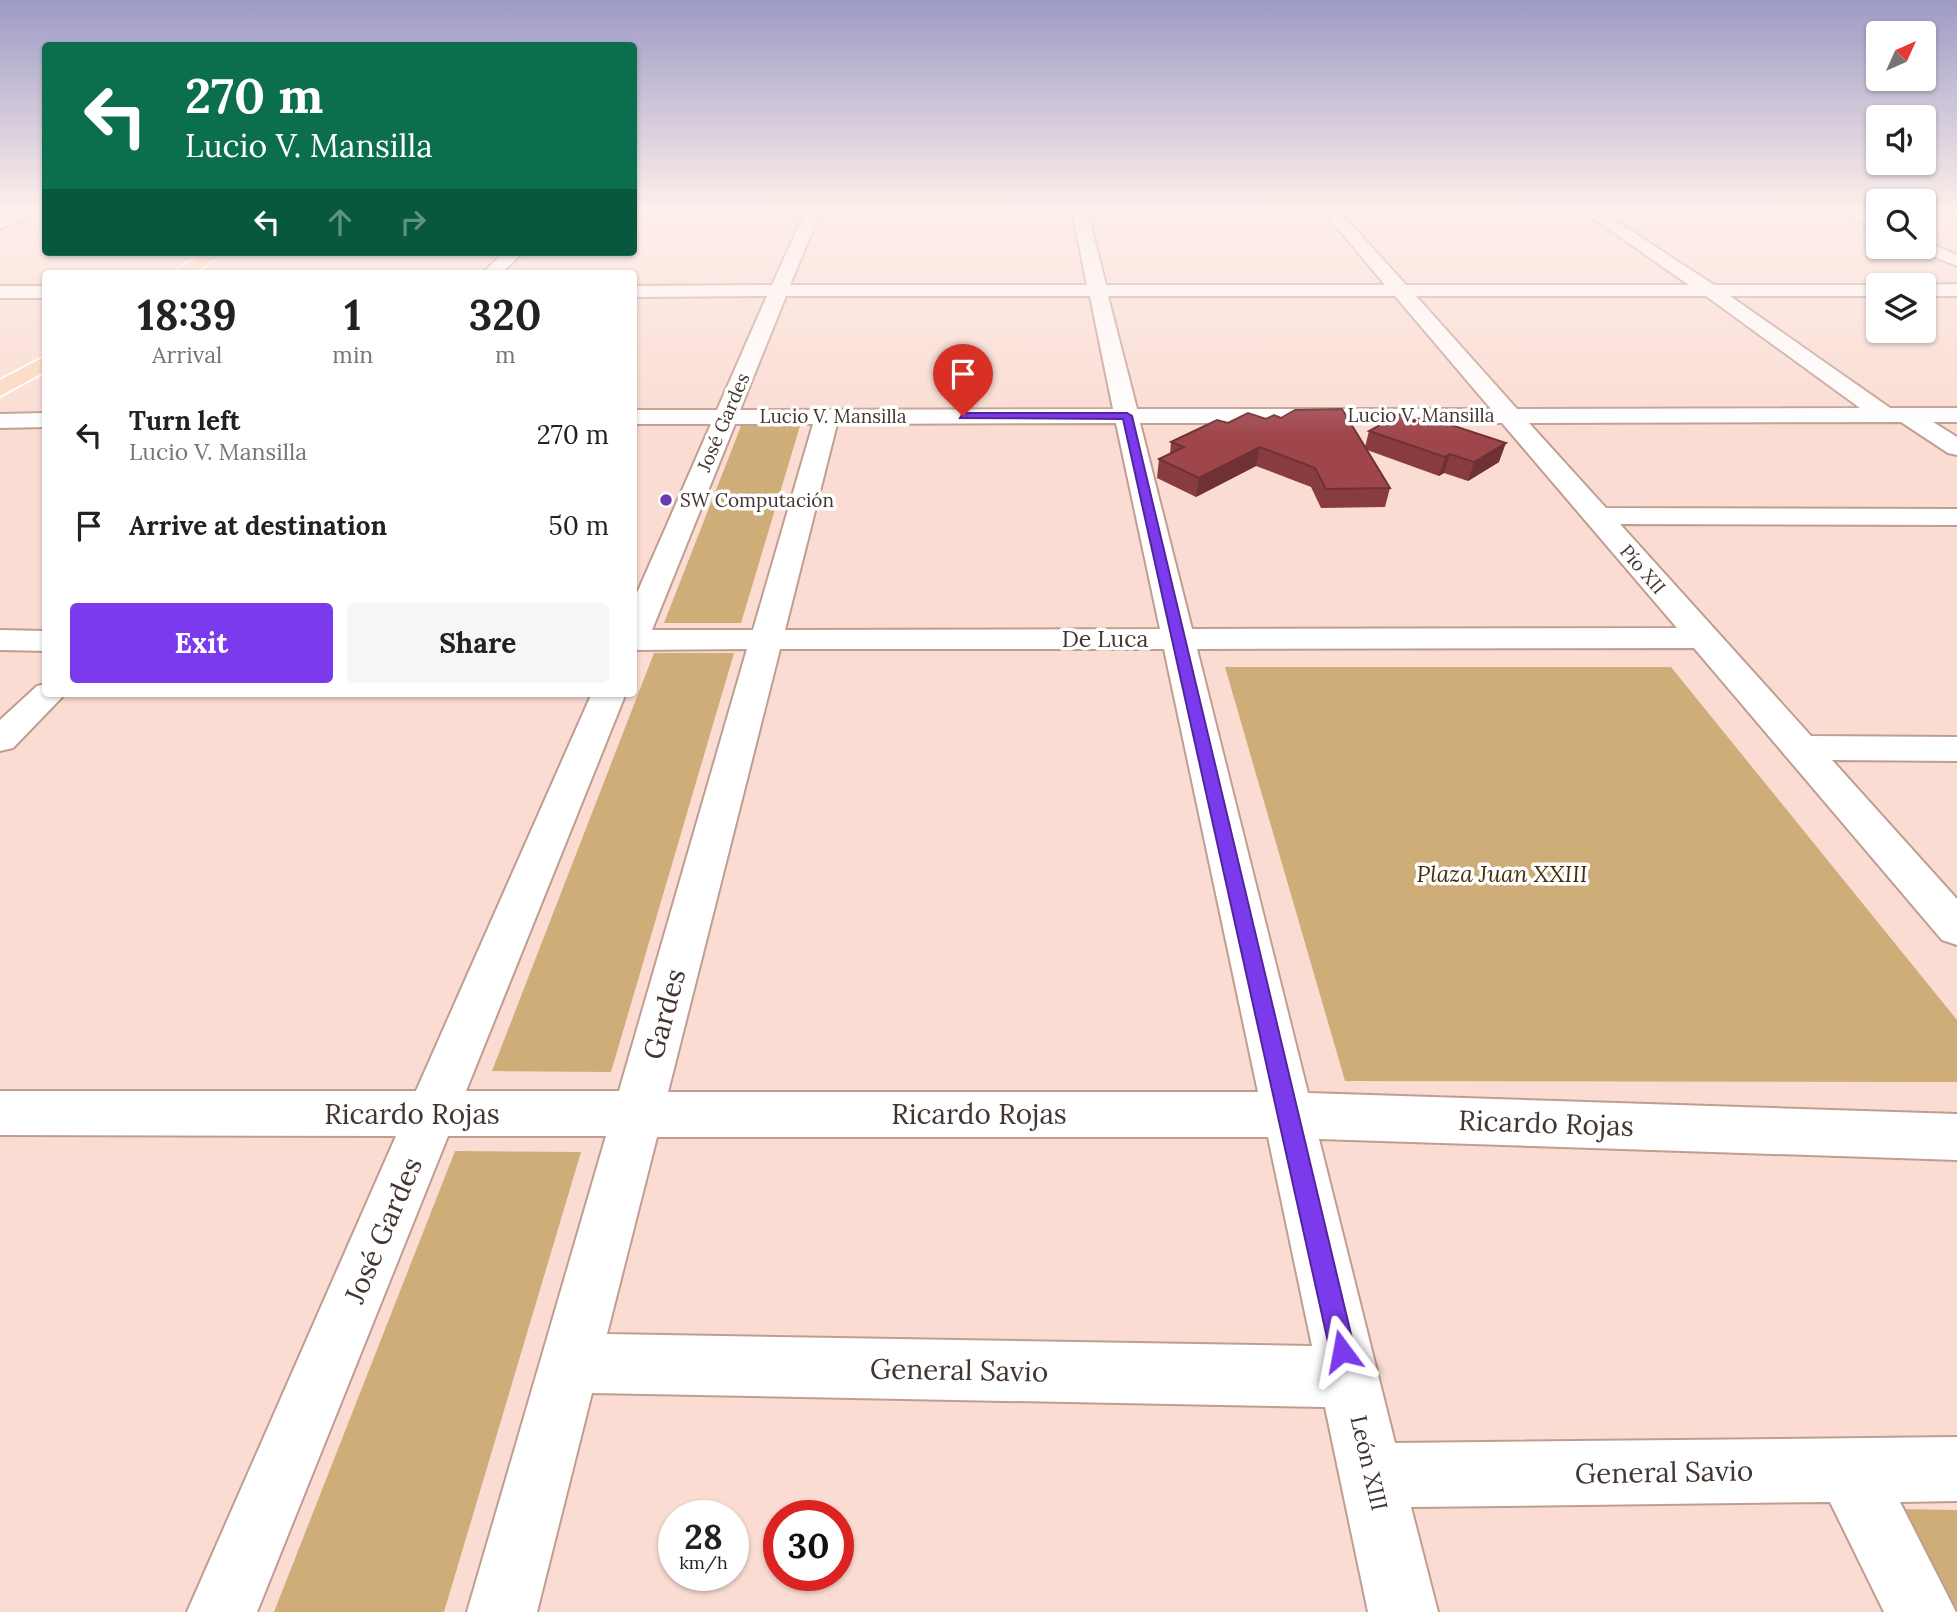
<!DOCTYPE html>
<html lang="en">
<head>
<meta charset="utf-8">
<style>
  body { margin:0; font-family:Lora,serif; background:#f6f6f6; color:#222; height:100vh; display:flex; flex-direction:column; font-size:26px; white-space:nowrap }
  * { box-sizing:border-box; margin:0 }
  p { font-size:23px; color:#767676 }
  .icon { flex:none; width:38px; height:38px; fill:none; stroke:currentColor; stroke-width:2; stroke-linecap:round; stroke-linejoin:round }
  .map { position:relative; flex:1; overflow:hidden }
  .details { position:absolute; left:42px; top:270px; width:595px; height:427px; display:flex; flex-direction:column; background:#fff; border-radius:7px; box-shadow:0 2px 5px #0004 }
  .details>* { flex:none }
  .guide { position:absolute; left:42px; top:42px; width:595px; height:214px; border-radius:7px; box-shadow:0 2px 5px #0004; background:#0b6e4f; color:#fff; overflow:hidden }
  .needle { width:46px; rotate:45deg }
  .fabs { position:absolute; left:1866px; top:21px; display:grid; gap:14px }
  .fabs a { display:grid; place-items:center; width:70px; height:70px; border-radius:7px; background:#fff; box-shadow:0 2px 5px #0004; font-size:35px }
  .speed { position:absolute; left:658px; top:1500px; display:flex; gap:14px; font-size:35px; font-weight:700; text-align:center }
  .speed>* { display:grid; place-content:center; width:91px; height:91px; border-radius:50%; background:#fff; box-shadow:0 2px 5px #0004; line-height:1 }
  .speed small { font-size:18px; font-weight:400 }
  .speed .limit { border:10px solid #d22; background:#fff; color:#111 }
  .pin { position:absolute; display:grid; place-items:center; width:60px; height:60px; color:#fff; margin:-72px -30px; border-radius:50% 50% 50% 0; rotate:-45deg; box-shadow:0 0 7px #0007 }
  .pin .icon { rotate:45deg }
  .me { position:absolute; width:77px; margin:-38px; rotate:347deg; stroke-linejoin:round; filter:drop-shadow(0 0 5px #0008) }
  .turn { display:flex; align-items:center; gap:24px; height:147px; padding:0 28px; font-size:32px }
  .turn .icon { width:91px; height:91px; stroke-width:2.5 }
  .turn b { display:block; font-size:49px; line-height:60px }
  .lanes { display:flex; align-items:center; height:66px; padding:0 28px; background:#0003; justify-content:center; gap:35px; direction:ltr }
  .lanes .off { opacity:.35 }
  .eta { display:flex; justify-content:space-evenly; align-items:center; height:119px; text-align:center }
  .eta b { font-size:42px; font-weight:700; line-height:49px }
  .cta { display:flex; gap:14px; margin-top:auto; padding:14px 28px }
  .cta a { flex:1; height:80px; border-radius:7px; background:#7c3aed; color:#fff; font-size:28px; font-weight:700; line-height:80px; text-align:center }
  .cta a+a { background:#f6f6f6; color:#222 }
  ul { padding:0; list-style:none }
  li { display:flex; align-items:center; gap:21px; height:91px; padding:0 28px }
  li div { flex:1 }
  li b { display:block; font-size:26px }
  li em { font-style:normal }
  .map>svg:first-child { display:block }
</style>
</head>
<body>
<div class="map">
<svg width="1957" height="1612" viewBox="0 0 1957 1612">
  <rect width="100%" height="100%" fill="#fadcd2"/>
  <path fill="#cead79" d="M 741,426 L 800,426 L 741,623 L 664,623 Z
    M 654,653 L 734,653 L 611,1072 L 492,1071 Z
    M 1225,667 L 1671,667 L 1957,1020 L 1957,1082 L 1345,1081 Z
    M 455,1151 L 581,1152 L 444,1612 L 274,1612 Z
    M 1896,1509 L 1957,1510 L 1957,1612 L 1951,1612 Z"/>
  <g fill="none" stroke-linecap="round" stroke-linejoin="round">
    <g stroke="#c09d91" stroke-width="4">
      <path id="minor" d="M 22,210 L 42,210 L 0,229 L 0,218 Z
        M 806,210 L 821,210 L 790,285 L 1087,285 L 1072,210 L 1087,210 L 1106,285 L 1385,285 L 1323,210 L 1338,210 L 1406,285 L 1689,285 L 1581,210 L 1599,210 L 1714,285 L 1881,285 L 1878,285 L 1878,296 L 1730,296 L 1890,408 L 1957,408 L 1957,422 L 1933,422 L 1957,437 L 1957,455 L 1948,453 L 1901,422 L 1529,423 L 1606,508 L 1957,509 L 1957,525 L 1620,524 L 1811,736 L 1957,737 L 1957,761 L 1832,760 L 1957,899 L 1957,945 L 1942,940 L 1694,648 L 1197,649 L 1308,1093 L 1957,1114 L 1957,1160 L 1319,1139 L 1395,1443 L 1957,1437 L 1957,1501 L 1900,1502 L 1956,1612 L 1884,1612 L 1830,1502 L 1411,1507 L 1438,1612 L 1368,1612 L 1325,1407 L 592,1393 L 537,1612 L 467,1612 L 606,1136 L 448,1136 L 257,1612 L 187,1612 L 396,1136 L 0,1135 L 0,1091 L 416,1091 L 592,693 L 626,693 L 466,1091 L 619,1091 L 747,649 L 634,650 L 634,600 L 711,424 L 634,424 L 634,410 L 717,410 L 767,296 L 634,297 L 634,286 L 772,285 ZM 786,296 L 1090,296 L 1113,409 L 740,410 ZM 1108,296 L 1395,296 L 1491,409 L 1137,409 ZM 1416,296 L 1706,296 L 1860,408 L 1517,409 ZM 1116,423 L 1160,629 L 785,630 L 837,424 ZM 1140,423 L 1502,423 L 1677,628 L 1192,629 ZM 735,424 L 813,424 L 753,630 L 652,630 ZM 780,649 L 1164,649 L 1258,1092 L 668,1092 ZM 657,1137 L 1268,1137 L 1312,1346 L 607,1334 Z
        M 1837,210 L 1857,210 L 1878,219 L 1878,230 Z
        M 1923,241 L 1957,255 L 1957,266 L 1917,250 L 1915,247 L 1923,247 Z
        M 504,252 L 523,252 L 502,273 L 483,273 Z
        M 1957,284 L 1957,296 L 1923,296 L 1923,285 L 1920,285 Z
        M 0,286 L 46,286 L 46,298 L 0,298 Z
        M 46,413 L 46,427 L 0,428 L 0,414 Z
        M 0,630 L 46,631 L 46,651 L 0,650 Z
        M 46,684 L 46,693 L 66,693 L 13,748 L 0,751 L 0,720 L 37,686 Z"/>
    </g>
    <g stroke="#fff" stroke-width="4">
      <path id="major" d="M 205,252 L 226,252 L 194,273 L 172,273 Z
        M 46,356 L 46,371 L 0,396 L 0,380 Z"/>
    </g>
    <use href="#minor" fill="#fff" fill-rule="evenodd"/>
    <use href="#major" fill="#fbd7bc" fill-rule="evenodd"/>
  </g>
  <path fill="#893c40" d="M 1266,419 L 1365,447 L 1369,431 L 1499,462 L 1468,481 L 1444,473 L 1439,476 L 1367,450 L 1390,488 L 1385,507 L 1321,508 L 1311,487 L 1256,466 L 1196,497 L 1157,478 L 1159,459 L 1170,454 L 1171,442 L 1228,423 Z"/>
  <path fill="#6f3134" d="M 1506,443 L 1499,462 L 1468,481 L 1474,462 Z
    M 1260,447 L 1256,466 L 1196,497 L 1199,478 Z
    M 1450,454 L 1444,473 L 1439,476 L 1445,457 Z"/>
  <path fill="#9f464b" stroke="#6f3134" stroke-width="2" d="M 1342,409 L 1390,488 L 1326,489 L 1315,468 L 1260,447 L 1199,478 L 1159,459 L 1184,447 L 1171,442 L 1217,420 L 1228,423 L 1248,413 L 1266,419 L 1274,415 L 1281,418 L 1295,410 Z
    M 1402,413 L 1419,419 L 1424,416 L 1506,443 L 1474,462 L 1450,454 L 1445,457 L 1369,431 Z"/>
  <linearGradient id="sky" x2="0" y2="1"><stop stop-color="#9d9ac5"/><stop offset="0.48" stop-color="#fdefeb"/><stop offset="1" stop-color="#fdefeb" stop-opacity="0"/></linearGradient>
  <rect width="1957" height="435" fill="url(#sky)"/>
  <path fill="#7c3aed" stroke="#51269a" stroke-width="2" d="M 963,413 L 1127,413 L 1132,416 L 1355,1351 L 1351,1360 L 1342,1363 L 1334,1360 L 1330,1351 L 1123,419 L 960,418 Z"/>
  <circle fill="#6d3bb2" stroke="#fff" stroke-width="2.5" cx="666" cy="500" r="7"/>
  <g text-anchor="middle" stroke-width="7" stroke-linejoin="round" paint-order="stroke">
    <g font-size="19" fill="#433530" stroke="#fff">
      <text x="1421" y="422">Lucio V. Mansilla</text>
      <text x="833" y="423">Lucio V. Mansilla</text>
      <text transform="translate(723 422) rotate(-67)" y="7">José Gardes</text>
      <text transform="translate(1643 569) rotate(49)" y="7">Pío XII</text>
    </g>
    <g font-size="19" fill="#433530" stroke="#fff" text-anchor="start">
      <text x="680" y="507">SW Computación</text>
    </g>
    <g font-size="23" fill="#433530" stroke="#fff">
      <text x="1105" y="647">De Luca</text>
      <text transform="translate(1369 1463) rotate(77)" y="8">León XIII</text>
    </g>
    <g font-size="23" font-style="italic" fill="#44300a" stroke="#fff">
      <text x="1502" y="882">Plaza Juan XXIII</text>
    </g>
    <g font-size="28" fill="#433530" stroke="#fff">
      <text transform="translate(664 1014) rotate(-75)" y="10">Gardes</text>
      <text x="412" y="1124">Ricardo Rojas</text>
      <text x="979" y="1124">Ricardo Rojas</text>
      <text transform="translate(1546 1123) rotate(2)" y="10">Ricardo Rojas</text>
      <text transform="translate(383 1230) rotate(-67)" y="10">José Gardes</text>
      <text transform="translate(959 1370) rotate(1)" y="10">General Savio</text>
      <text transform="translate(1664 1472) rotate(-1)" y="10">General Savio</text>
    </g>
  </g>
</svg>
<div class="fabs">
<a><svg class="needle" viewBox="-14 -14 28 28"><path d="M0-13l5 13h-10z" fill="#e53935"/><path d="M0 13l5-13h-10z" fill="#767676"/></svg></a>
<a><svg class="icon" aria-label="sound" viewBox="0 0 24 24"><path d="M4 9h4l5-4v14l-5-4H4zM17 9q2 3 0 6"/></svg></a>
<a><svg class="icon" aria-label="search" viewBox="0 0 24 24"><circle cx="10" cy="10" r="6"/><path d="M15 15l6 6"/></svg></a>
<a><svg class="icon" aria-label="layers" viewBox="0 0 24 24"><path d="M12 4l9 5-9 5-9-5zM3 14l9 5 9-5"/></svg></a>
</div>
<div class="speed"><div>28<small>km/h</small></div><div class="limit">30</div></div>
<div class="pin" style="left:963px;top:416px;background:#d93025"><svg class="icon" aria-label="arrive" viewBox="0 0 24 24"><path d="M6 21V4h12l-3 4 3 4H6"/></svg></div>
<svg class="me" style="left:1342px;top:1351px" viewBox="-20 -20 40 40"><path d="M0-17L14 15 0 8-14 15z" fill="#7c3aed" stroke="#fff" stroke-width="4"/></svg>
<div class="guide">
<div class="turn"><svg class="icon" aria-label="left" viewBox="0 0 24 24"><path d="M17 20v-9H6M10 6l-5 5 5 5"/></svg><div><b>270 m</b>Lucio V. Mansilla</div></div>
<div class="lanes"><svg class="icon" aria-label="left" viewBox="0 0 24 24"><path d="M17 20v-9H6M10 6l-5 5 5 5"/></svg><svg class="icon off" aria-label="ahead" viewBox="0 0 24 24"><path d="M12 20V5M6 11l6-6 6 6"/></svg><svg class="icon off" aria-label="right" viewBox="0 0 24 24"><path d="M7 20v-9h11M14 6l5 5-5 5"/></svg></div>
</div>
<section class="details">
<div class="eta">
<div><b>18:39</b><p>Arrival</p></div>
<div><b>1</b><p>min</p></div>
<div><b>320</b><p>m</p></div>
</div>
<ul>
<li><svg class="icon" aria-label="left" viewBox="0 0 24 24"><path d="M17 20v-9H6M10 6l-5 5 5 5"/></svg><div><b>Turn left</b><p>Lucio V. Mansilla</p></div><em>270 m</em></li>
<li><svg class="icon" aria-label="arrive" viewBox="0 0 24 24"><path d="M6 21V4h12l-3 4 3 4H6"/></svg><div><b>Arrive at destination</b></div><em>50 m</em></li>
</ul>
<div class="cta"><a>Exit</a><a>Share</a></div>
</section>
</div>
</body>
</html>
